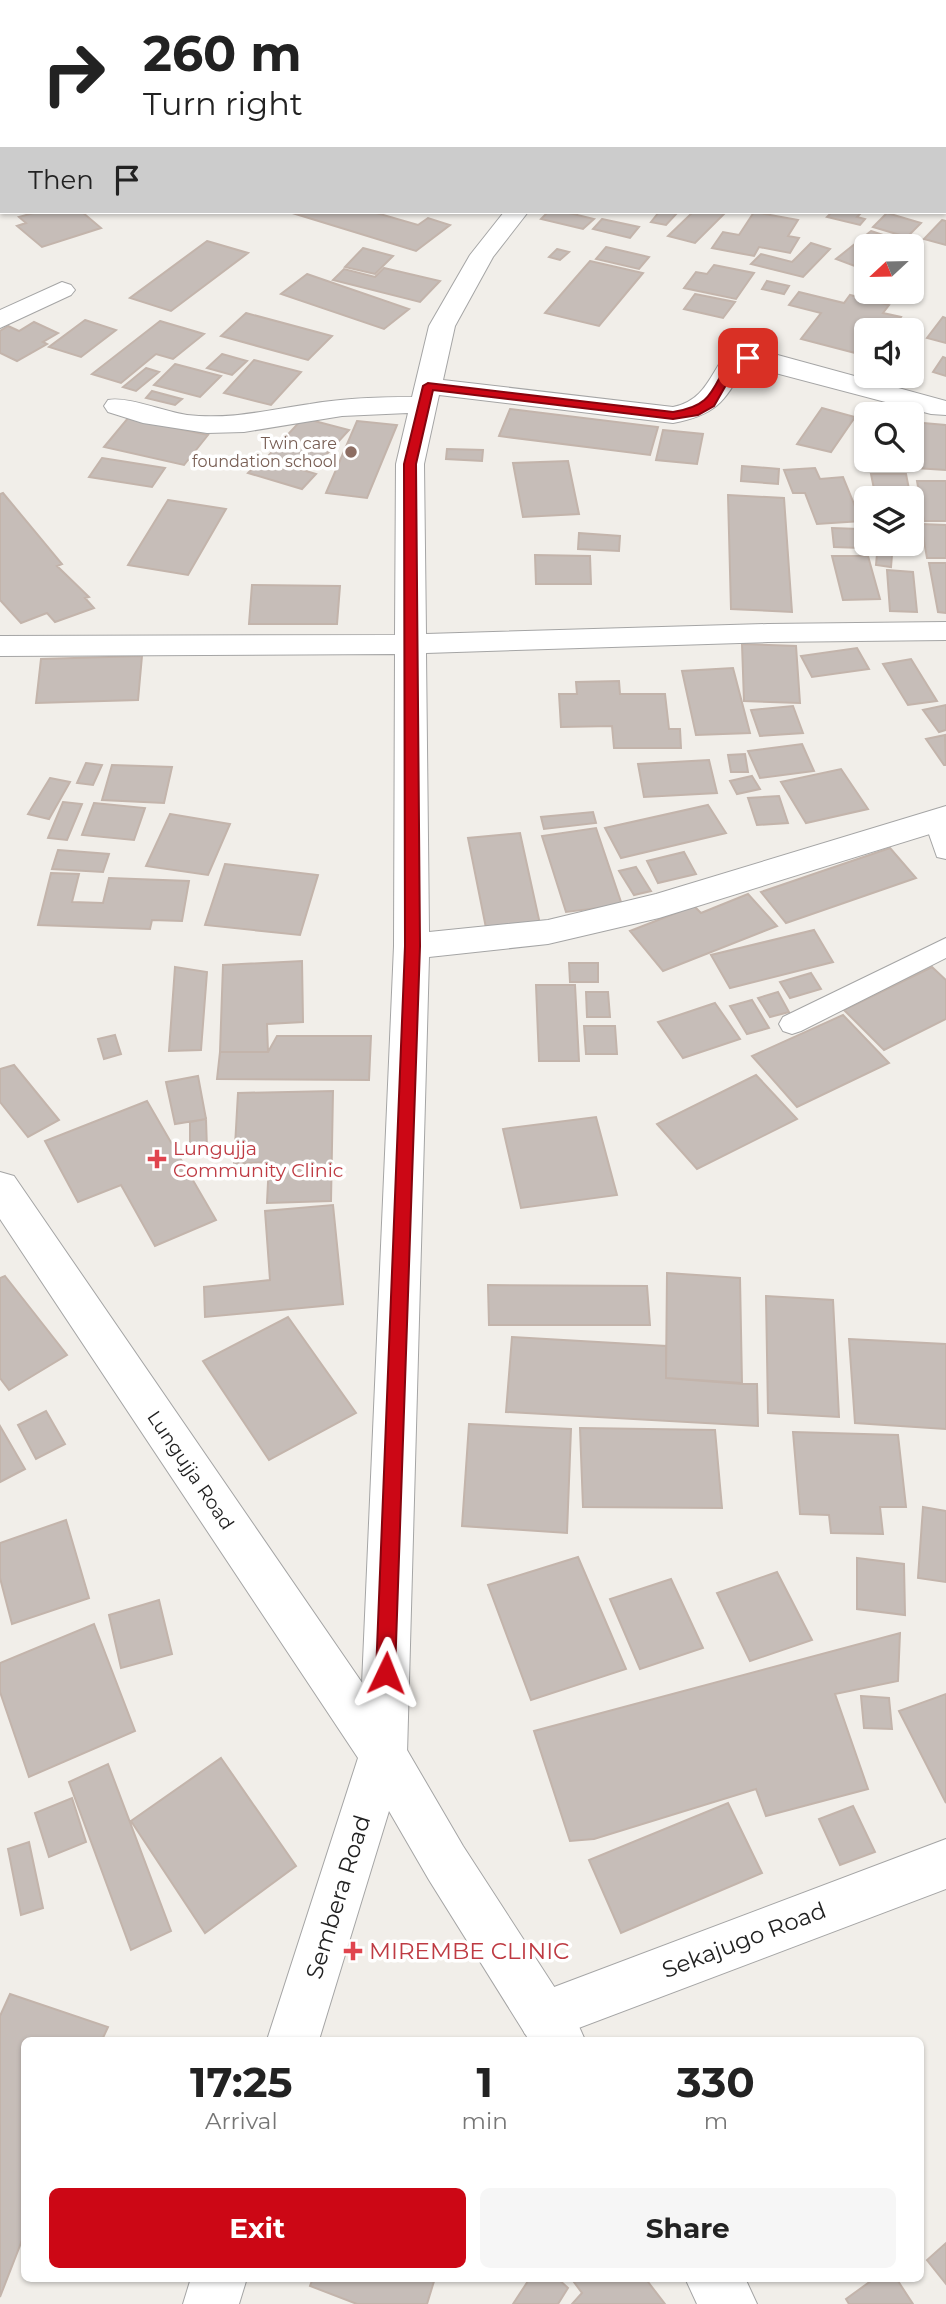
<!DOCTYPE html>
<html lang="en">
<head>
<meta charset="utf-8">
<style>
  body { margin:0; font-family:Montserrat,sans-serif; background:#f6f6f6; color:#222; height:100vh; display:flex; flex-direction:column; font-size:26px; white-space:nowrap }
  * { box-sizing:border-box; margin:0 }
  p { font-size:23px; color:#767676 }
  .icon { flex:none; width:38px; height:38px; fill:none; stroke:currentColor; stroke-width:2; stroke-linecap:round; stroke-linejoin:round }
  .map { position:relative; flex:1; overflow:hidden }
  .sheet { position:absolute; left:21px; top:2037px; width:903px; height:245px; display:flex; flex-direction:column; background:#fff; border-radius:10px; box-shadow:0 2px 5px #0004 }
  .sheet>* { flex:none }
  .guide { position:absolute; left:0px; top:0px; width:947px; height:214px; box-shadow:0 2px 5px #0004; background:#fff; color:#222; overflow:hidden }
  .needle { width:46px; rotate:248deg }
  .fabs { position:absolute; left:854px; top:234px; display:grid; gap:14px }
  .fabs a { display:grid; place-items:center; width:70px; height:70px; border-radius:10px; background:#fff; box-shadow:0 2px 5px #0004; font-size:35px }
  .pin { position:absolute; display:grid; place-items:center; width:60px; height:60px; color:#fff; margin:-30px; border-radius:14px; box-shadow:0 4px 10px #0006 }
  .me { position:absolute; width:77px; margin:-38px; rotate:2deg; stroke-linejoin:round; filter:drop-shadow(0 0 5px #0008) }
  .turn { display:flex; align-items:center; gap:24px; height:147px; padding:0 28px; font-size:32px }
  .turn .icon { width:91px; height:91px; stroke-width:2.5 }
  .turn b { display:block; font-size:49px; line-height:60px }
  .then { display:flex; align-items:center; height:66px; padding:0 28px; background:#0003; gap:14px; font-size:26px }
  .eta { display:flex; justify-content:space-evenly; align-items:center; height:119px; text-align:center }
  .eta b { font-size:42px; font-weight:700; line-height:49px }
  .cta { display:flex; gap:14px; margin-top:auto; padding:14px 28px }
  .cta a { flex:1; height:80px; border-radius:10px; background:#cc0715; color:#fff; font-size:28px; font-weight:700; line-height:80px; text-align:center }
  .cta a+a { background:#f6f6f6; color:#222 }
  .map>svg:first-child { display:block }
</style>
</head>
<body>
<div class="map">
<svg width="946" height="2304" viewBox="0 0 946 2304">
  <rect width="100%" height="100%" fill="#f1eee9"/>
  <path fill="#c6bdb8" stroke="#c3b4ab" stroke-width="2" d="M 37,212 L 82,212 L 101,228 L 42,247 L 17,226 L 26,223 L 19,217 Z
    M 289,212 L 373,212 L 418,225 L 428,218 L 450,225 L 416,251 Z
    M 548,212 L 565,212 L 594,219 L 583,229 L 541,219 Z
    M 659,212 L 678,212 L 666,225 L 651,222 Z
    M 693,212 L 726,212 L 695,243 L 668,236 Z
    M 754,212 L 798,220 L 788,236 L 799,238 L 790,253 L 759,247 L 754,256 L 712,248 L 723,232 L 739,235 Z
    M 832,212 L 862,212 L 857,217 L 865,219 L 860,225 L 827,217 Z
    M 887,213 L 921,223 L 907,237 L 873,227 Z
    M 602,219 L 639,227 L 630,238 L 593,229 Z
    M 942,220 L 946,221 L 946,245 L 924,239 Z
    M 871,231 L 898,240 L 890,247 L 866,247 L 866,266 L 863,269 L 836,259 Z
    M 207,241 L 248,253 L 171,311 L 130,298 Z
    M 811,243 L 830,249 L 803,277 L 751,264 L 761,254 L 792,262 Z
    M 606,247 L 649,257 L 639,269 L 596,259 Z
    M 363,248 L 393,256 L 375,274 L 345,267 Z
    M 557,249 L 569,252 L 560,260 L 549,257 Z
    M 590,261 L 643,273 L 599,326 L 545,313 Z
    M 714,265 L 754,273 L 736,299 L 684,288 L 696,272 L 707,274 Z
    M 384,268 L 440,281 L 420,302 L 333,280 L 344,269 L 375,277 Z
    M 307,274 L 409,309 L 384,329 L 281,294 Z
    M 767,281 L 789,286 L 784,294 L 762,289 Z
    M 799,292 L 844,303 L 850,295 L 889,305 L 883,313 L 901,317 L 891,331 L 866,331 L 866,351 L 863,355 L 801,339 L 821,313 L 789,305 Z
    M 695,294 L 735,302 L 723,318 L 684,309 Z
    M 246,313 L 332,336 L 308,360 L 221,336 Z
    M 943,317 L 946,318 L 946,343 L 927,338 Z
    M 85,320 L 116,330 L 81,357 L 49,347 Z
    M 160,321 L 204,334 L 173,359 L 156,354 L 121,383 L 92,374 Z
    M 34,322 L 58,333 L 43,342 L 47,344 L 17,361 L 0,353 L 0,331 L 8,326 L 19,331 Z
    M 222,354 L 247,361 L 232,375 L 207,368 Z
    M 943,357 L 946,358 L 946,376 L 933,372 Z
    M 254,360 L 301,372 L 271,405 L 224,393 Z
    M 175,364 L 221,376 L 200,397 L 154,385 Z
    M 146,368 L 159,372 L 136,391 L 123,387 Z
    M 152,391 L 182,399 L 175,405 L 146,398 Z
    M 822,408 L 855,417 L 831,452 L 797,444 Z
    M 510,409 L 658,427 L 650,455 L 499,436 Z
    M 128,418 L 208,435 L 184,465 L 104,447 Z
    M 303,418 L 349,430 L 315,467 L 269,455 Z
    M 357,421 L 397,425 L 367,498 L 326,493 Z
    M 912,422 L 946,425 L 946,470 L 869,465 L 869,460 L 912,460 Z
    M 663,430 L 703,434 L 697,464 L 656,460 Z
    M 447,449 L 483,450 L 482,461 L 446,459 Z
    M 102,458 L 165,468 L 152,487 L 89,477 Z
    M 263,458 L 316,474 L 302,489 L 248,473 Z
    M 568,461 L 579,514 L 523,517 L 513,463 Z
    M 742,466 L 779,469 L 778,484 L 741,481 Z
    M 815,468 L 820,479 L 843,477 L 861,521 L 817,524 L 805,493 L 793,493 L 784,470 Z
    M 871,474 L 906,474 L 911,499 L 876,499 Z
    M 917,481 L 946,481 L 946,521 L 924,521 Z
    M 3,493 L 62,564 L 57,566 L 89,597 L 85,598 L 94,608 L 55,622 L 47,613 L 21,623 L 0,600 L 0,494 Z
    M 728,495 L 784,498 L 792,612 L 731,609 Z
    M 168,500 L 226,509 L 188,575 L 128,565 Z
    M 921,524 L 946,525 L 946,558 L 927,558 Z
    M 832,528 L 859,529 L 861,548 L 834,547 Z
    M 579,533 L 620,536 L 619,551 L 578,549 Z
    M 869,544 L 891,544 L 892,552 L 870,551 Z
    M 877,554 L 892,555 L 891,567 L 876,565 Z
    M 535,555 L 590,556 L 591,584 L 536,584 Z
    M 832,556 L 868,556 L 880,599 L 843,600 Z
    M 929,563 L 946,563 L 946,613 L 938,612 Z
    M 887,570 L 913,572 L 917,612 L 890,611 Z
    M 252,585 L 340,586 L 337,624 L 249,624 Z
    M 742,644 L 796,646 L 800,703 L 744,701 Z
    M 857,648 L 869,669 L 812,677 L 801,656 Z
    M 142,656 L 138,700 L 36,703 L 41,659 Z
    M 911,659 L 937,701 L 908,705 L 883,664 Z
    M 733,668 L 750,733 L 696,735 L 682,671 Z
    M 619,681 L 620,694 L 665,694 L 669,729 L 680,729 L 681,748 L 614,748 L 612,726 L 561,727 L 559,694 L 577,694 L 576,682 Z
    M 946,705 L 946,730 L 939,732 L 923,710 Z
    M 793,706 L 803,733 L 760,736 L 751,710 Z
    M 945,735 L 946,765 L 944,765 L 926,739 Z
    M 802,744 L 814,771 L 760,778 L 748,751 Z
    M 745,754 L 748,772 L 731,772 L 728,755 Z
    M 709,760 L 717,793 L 644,797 L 638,764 Z
    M 86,763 L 102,765 L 93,785 L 77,783 Z
    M 112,765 L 172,767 L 164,803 L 102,800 Z
    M 841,769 L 868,809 L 806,823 L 781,782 Z
    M 752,776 L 760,789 L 737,794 L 730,781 Z
    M 50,778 L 70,782 L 49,819 L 28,814 Z
    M 779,796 L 788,823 L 757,825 L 748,798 Z
    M 63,802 L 82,804 L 67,840 L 48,838 Z
    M 94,803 L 145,808 L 134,840 L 82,835 Z
    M 708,805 L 726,833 L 621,858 L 605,828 Z
    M 593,812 L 596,823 L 544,829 L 541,817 Z
    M 170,814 L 230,824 L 208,875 L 146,866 Z
    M 596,828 L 622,905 L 566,912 L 542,836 Z
    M 520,833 L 540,924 L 486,928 L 468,838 Z
    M 890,848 L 916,878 L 786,923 L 761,892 Z
    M 58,850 L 109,854 L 103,872 L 52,869 Z
    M 684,852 L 696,874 L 658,883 L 647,861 Z
    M 225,864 L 318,875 L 300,935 L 205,925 Z
    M 636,867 L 651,891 L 634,895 L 619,871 Z
    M 51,873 L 79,874 L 72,902 L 103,903 L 109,878 L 189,881 L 182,921 L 152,920 L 150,929 L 38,925 Z
    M 748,894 L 777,926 L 663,971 L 630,931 L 694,906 L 701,913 Z
    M 814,930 L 833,962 L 730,988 L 711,955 Z
    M 302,961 L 303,1022 L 267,1024 L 268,1052 L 220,1052 L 223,965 Z
    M 569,963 L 598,963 L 598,982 L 570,982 Z
    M 175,967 L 207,972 L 201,1050 L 169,1051 Z
    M 932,967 L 946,980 L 946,1019 L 884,1050 L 844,1010 Z
    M 811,973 L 821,989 L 790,998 L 780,982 Z
    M 536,985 L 575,985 L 579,1061 L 539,1061 Z
    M 586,992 L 608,992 L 610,1017 L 587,1017 Z
    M 778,992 L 789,1012 L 770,1017 L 758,998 Z
    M 752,1000 L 769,1028 L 747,1034 L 730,1006 Z
    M 715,1003 L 740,1039 L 683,1058 L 658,1022 Z
    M 843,1015 L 889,1063 L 797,1107 L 752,1056 Z
    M 584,1026 L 615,1026 L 617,1054 L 586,1054 Z
    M 115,1035 L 121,1054 L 104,1059 L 98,1039 Z
    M 277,1036 L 371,1036 L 369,1080 L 217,1079 L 220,1052 L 268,1052 Z
    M 14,1065 L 59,1120 L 28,1137 L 0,1102 L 0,1069 Z
    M 756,1075 L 797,1119 L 697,1169 L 657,1124 Z
    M 198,1076 L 206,1119 L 175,1124 L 166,1082 Z
    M 333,1091 L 331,1201 L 267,1203 L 269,1162 L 234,1164 L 238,1093 Z
    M 147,1101 L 216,1220 L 155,1246 L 121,1185 L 78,1202 L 45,1141 Z
    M 596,1117 L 617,1195 L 521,1208 L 503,1129 Z
    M 206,1119 L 207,1149 L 190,1150 L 190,1122 Z
    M 333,1205 L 343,1304 L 205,1317 L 204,1287 L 270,1280 L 265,1211 Z
    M 667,1273 L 740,1278 L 742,1384 L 666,1378 Z
    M 5,1276 L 67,1355 L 9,1390 L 0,1378 L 0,1278 Z
    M 488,1285 L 647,1286 L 650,1325 L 489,1325 Z
    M 766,1296 L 833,1300 L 839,1417 L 768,1413 Z
    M 288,1317 L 356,1413 L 269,1460 L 203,1361 Z
    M 512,1337 L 666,1346 L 666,1378 L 757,1384 L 758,1426 L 506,1412 Z
    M 849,1339 L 946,1344 L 946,1429 L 855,1423 Z
    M 46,1411 L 65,1444 L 36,1459 L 18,1425 Z
    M 469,1424 L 571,1429 L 567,1533 L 462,1526 Z
    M 0,1426 L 25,1469 L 0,1482 Z
    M 580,1428 L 715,1430 L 722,1508 L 583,1507 Z
    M 793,1432 L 898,1435 L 906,1507 L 880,1507 L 883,1534 L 831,1533 L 829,1515 L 800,1514 Z
    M 923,1507 L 946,1511 L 946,1582 L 918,1578 Z
    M 66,1520 L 89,1598 L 12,1624 L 0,1578 L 0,1543 Z
    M 578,1557 L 626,1669 L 531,1700 L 488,1585 Z
    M 857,1558 L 904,1564 L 905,1615 L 857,1609 Z
    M 777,1572 L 812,1640 L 750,1661 L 717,1593 Z
    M 671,1579 L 703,1648 L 640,1669 L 610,1599 Z
    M 159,1600 L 172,1654 L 121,1668 L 109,1615 Z
    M 94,1624 L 135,1731 L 29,1777 L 0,1692 L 0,1663 Z
    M 900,1633 L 898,1681 L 835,1694 L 868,1789 L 766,1816 L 756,1789 L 594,1839 L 570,1841 L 534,1731 Z
    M 946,1694 L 946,1803 L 899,1711 Z
    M 861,1696 L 889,1698 L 892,1729 L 864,1728 Z
    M 221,1758 L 296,1866 L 205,1933 L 131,1821 Z
    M 108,1764 L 171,1931 L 131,1950 L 69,1782 Z
    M 72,1798 L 86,1842 L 49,1857 L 35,1813 Z
    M 728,1803 L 762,1873 L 621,1933 L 589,1860 Z
    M 853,1806 L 875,1852 L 840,1865 L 819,1819 Z
    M 29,1842 L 43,1908 L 21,1915 L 8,1849 Z
    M 10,1994 L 108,2027 L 102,2040 L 24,2040 L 24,2235 L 0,2297 L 0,2016 Z
    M 946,2243 L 946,2284 L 927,2260 Z
    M 313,2278 L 435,2278 L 427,2304 L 357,2304 L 310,2286 Z
    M 530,2278 L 557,2278 L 568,2288 L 558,2304 L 513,2304 Z
    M 571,2278 L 645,2278 L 665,2304 L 572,2304 L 582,2293 Z
    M 875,2278 L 896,2278 L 913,2304 L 849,2304 L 846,2299 Z"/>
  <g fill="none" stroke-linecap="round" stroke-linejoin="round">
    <g stroke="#a5a5a5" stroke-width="2">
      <path id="service" d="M 936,812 L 946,817 L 946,859 L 937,857 L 924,820 L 927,814 Z
        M 946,938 L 946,958 L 801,1031 L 792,1034 L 783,1031 L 779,1024 L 783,1017 Z"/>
    </g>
    <g stroke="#a5a5a5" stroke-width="2">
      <path id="minor" d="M 50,0 L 74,0 L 49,2 Z
        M 433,0 L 456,0 L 432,2 Z
        M 604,0 L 628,0 L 629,2 L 605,2 Z
        M 758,0 L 780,0 L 757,2 Z
        M 0,18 L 2,18 L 2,30 L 0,30 Z
        M 0,70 L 2,70 L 2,84 L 0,84 Z
        M 945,122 L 946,122 L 946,136 L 945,136 Z
        M 504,212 L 528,212 L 493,257 L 455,326 L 443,380 L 673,407 C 703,401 709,378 725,355 L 749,350 L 774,354 L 946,401 L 946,415 L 931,414 L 749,366 L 744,367 C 724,403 715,415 673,423 L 439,395 L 424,464 L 426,634 L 768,624 L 946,622 L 946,640 L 768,642 L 426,653 L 429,932 L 548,920 L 656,894 L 946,806 L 946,829 L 659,918 L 548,944 L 429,957 L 407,1754 L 400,1770 L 383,1777 L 366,1770 L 359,1754 L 394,946 L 395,654 L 0,656 L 0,636 L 395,635 L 396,464 L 408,413 L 342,416 L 244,432 L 207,433 L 143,423 L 108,412 L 104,406 L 108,400 C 127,396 165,412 187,415 C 230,420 268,410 310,404 C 344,398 378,397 412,397 L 429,326 L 470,255 Z
        M 62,282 L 71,285 L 75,290 L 71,295 L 0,328 L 0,310 Z
        M 946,1839 L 946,1889 L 547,2040 L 525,2034 L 517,2016 L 525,1998 Z"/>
    </g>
    <g stroke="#a5a5a5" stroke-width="2">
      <path id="tertiary" d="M 0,1172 L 14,1176 L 400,1738 L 463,1846 L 577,2022 L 585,2040 L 529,2040 L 429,1880 L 389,1811 L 319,2040 L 267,2040 L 358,1758 L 0,1219 Z
        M 191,2278 L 247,2278 L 239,2304 L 183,2304 Z
        M 685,2278 L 745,2278 L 757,2304 L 697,2304 Z"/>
    </g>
    <use href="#service" fill="#fff" fill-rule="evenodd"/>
    <use href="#minor" fill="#fff" fill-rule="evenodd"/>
    <use href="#tertiary" fill="#fff" fill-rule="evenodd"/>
  </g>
  <path fill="#cc0715" stroke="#85050e" stroke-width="2" d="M 748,355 L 754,358 L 738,364 L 714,406 L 698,415 L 673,419 L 433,390 L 416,464 L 420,946 L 395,1673 L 393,1680 L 386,1682 L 379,1680 L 376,1673 L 405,946 L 404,464 L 423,386 L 428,383 L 673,412 C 713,406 711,390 730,359 Z"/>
  <circle fill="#8d6e63" stroke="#fff" stroke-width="2.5" cx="351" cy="452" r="7"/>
  <g fill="#e0444e" stroke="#fff" stroke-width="2.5">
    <path d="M153.5 1148.5h7v7h7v7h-7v7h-7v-7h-7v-7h7z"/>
    <path d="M349.5 1940.5h7v7h7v7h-7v7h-7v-7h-7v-7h7z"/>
  </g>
  <g text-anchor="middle" stroke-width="7" stroke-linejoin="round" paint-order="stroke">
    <g font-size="16" fill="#785e54" stroke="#fff" text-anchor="end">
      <text x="337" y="449">Twin care<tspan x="337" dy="18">foundation school</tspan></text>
    </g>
    <g font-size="19" fill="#be3a42" stroke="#fff" text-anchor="start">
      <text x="173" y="1155">Lungujja<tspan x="173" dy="22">Community Clinic</tspan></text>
    </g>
    <g font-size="19" fill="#212121" stroke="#fff">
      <text transform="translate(191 1470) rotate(56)" y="7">Lungujja Road</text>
    </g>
    <g font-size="23" fill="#212121" stroke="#fff">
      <text transform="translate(338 1897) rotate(-73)" y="8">Sembera Road</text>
      <text transform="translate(744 1940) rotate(-21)" y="8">Sekajugo Road</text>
    </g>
    <g font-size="23" fill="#be3a42" stroke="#fff" text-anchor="start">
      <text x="369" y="1959">MIREMBE CLINIC</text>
    </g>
  </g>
</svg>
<div class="fabs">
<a><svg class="needle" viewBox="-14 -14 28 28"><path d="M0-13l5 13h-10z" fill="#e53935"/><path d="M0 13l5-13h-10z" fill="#767676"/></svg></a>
<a><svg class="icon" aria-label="sound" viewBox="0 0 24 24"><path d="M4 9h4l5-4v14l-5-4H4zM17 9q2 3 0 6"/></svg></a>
<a><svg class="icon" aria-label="search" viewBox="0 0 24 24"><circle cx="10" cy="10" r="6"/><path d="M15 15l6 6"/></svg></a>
<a><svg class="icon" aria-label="layers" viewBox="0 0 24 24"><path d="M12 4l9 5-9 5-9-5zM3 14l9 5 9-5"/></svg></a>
</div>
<div class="pin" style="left:748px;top:358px;background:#d93025"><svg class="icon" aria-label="arrive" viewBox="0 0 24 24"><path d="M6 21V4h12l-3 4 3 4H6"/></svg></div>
<svg class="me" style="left:386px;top:1673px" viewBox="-20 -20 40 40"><path d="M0-17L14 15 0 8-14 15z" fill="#cc0715" stroke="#fff" stroke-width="4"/></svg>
<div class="guide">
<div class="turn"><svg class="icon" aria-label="right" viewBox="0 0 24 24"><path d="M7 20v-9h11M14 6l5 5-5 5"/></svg><div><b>260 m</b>Turn right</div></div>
<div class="then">Then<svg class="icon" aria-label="arrive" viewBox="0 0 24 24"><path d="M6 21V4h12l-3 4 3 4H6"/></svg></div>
</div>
<section class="sheet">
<div class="eta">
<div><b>17:25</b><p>Arrival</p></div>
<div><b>1</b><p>min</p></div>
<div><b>330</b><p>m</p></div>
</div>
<div class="cta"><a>Exit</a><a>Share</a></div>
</section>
</div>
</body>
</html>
